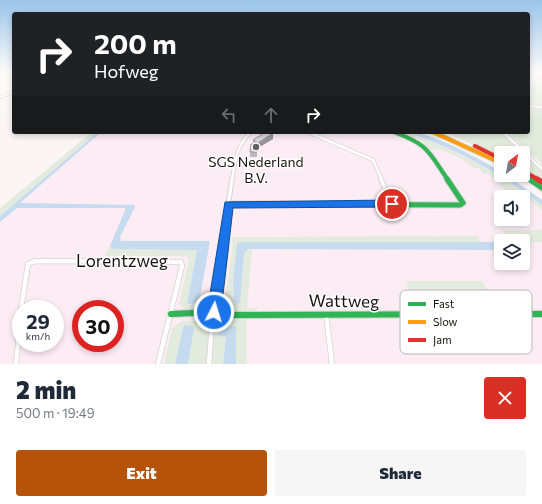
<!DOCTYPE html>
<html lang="en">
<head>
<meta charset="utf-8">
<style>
  body { margin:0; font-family:Commissioner,sans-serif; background:#f6f6f7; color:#1f2937; height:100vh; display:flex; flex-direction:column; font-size:15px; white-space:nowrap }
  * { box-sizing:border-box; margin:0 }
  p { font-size:13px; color:#747a83 }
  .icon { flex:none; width:22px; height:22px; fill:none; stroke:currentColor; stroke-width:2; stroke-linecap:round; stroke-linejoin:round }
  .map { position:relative; height:364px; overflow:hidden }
  .panel { display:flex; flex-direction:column; background:#fff; flex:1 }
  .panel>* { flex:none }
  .top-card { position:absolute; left:12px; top:12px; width:518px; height:122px; border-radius:4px; box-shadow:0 2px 6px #0003; background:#202124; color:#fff; overflow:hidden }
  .needle { width:26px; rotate:31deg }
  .fabs { position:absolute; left:494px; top:146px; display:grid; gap:8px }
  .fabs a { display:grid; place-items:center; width:36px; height:36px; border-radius:4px; background:#fff; box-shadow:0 2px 6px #0003; font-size:20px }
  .speed { position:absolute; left:12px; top:300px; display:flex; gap:8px; font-size:20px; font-weight:700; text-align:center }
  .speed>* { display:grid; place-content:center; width:52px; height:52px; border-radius:50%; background:#fff; box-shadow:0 2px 6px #0003; line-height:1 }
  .speed small { font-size:10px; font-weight:400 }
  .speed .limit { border:6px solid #d22; background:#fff; color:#111 }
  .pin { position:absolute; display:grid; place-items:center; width:34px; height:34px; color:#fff; margin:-17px; border:2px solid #fff; border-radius:50%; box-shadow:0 1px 4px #0007 }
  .me { position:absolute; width:44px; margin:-22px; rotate:5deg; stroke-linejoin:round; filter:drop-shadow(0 0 3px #0008) }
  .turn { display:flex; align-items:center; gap:14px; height:84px; padding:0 16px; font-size:18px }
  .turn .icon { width:52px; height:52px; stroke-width:2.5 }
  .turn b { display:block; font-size:28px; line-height:34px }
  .lanes { display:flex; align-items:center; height:38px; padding:0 16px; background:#0003; justify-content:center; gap:20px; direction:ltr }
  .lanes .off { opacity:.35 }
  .round { display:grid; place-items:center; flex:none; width:42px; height:42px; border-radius:4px; background:#f6f6f7 }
  .summary { display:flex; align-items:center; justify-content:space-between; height:68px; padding:0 16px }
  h1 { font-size:24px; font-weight:800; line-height:30px }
  .primary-button { display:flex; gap:8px; margin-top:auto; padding:8px 16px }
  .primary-button a { flex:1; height:46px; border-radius:4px; background:#b45309; color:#fff; font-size:16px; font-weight:800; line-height:46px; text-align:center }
  .primary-button a+a { background:#f6f6f7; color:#1f2937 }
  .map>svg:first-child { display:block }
</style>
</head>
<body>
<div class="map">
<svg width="542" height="364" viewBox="0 0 542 364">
  <rect width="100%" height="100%" fill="#fbf6f5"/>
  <path fill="#fcedf4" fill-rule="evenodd" d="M 100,132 L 411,132 L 480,163 L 542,203 L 542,364 L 232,364 L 229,330 L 188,330 L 181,364 L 0,364 L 0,219 ZM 501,197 L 523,197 L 523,219 L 501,219 ZM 501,241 L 523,241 L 523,263 L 501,263 ZM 21,309 L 55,309 L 55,343 L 21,343 ZM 81,309 L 115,309 L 115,343 L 81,343 Z"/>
  <path fill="#e2ebde" d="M 528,75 L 542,77 L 542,105 L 528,104 Z
    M 528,108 L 542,109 L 542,164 L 506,132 L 528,132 Z
    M 92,132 L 98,132 L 0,216 L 0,208 Z
    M 397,132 L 407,132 L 417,136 C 462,153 503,176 542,205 L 542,210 L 525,197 L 512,197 L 489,174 L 483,174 L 479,168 L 474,168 C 468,161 437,145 431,150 L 422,141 Z
    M 444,132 L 470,132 L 477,137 L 471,132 L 500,132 L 523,153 L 501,153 L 501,155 L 493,151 L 501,155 L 501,158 Z
    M 523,155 L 542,171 L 542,181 L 523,170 Z
    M 542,229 L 542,242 L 499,242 L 496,237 L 507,237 L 502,230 L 538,230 Z
    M 477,236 L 481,242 L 240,242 L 237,244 L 233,279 L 240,303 L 244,253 L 246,250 L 252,249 L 247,308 L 258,308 L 256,311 L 236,312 L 224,306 L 233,244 L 231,237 Z
    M 226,240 L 230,247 L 221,310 L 217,306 L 218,299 L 221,296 Z
    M 110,246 L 112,249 L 117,249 L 197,250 L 187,304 L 205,303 L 213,299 L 212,303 L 206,311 L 192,312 L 193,309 L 184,309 L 179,303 L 189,260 L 186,256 L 105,256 Z
    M 406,281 L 482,281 L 499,310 L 418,311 Z
    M 225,318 L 247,318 L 247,364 L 236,364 L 236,326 L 220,327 L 218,335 L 226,337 L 223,364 L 211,364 L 214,329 L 222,325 Z
    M 182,321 L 211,321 L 207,364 L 188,364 L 194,330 L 183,328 L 175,364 L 164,364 L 172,328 Z"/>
  <path fill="#c6dbef" d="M 98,132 L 101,132 L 20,203 L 134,205 L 135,207 L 120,237 L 121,241 L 210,241 L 199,303 L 187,304 L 197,250 L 112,249 L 110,246 L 126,208 L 17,208 L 0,222 L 0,216 Z
    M 407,132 C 433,132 478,158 501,172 L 501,175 L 506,175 L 542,200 L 542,205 C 500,173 456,149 407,132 Z
    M 240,242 L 501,242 L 501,250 L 248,249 L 244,253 L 240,303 L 237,304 L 234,302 L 233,279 L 237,244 Z
    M 185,325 L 193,326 L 194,330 L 188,364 L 175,364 L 183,328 Z
    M 236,326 L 236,364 L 223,364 L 226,337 L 218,335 L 221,327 Z"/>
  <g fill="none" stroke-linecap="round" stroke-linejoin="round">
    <path stroke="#c6dbef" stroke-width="1" d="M 0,98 L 14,94"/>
    <g stroke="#d7d2d1" stroke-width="3.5">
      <path id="street-far3" d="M 528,79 L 542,81
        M 0,97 L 14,92
        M 528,106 L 542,107"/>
    </g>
    <g stroke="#d7d2d1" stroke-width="4">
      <path id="street-far2" d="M 308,132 L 373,160 L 382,180
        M 503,132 L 542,169
        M 232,180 C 235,161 236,146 251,132"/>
    </g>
    <g stroke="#d7d2d1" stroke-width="5.5">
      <path id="street-far1" d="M 381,179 L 392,204
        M 220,260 L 232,179"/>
    </g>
    <g stroke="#d7d2d1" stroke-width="6">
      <path id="street" d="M 21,309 L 28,264 L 35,261 L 181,262 L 182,266 L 158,364
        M 326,314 L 332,364
        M 16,364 L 21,313
        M 209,364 L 213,309 L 220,259"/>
    </g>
    <g stroke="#d7d2d1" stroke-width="5.5">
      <path id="fast-far2" d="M 394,132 C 429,145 428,151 448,180
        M 522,175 L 530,180"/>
    </g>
    <g stroke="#d7d2d1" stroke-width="7">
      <path id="fast-far1" d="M 529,179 L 542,188
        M 229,204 L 460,205 L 463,203 L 447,179"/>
    </g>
    <g stroke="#d7d2d1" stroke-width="8">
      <path id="fast" d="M 171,314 L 214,312 L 222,315 L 542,314"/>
    </g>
    <g stroke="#d7d2d1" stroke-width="5.5">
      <path id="slow" d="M 433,132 L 501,163"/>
    </g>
    <g stroke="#d7d2d1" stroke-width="5.5">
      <path id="jam-far1" d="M 475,146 L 501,159
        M 523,171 L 539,180"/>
    </g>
    <g stroke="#d7d2d1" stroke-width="7">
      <path id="jam" d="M 537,179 L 542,182"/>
    </g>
    <use href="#street-far3" stroke="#fefefe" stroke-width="2"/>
    <use href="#street-far2" stroke="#fefefe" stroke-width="2.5"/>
    <use href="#street-far1" stroke="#fefefe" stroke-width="3.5"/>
    <use href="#street" stroke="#fefefe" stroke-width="4.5"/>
    <use href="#fast-far2" stroke="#30b455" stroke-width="4"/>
    <use href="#fast-far1" stroke="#30b455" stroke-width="5"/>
    <use href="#fast" stroke="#30b455" stroke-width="6"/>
    <use href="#slow" stroke="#ff9f0a" stroke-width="4"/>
    <use href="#jam-far1" stroke="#e5322d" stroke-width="4"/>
    <use href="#jam" stroke="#e5322d" stroke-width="5"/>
  </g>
  <path fill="#bfb8bc" d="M 273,133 L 273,139 L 258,148 L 257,148 L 257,157 L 250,157 L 250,152 L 253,144 L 253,140 Z"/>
  <path fill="#9b9699" d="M 273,133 L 273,139 L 258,148 L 258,143 Z"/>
  <path fill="#ded6db" stroke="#9b9699" d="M 266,132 L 270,132 L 273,133 L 258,143 L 253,140 Z
    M 251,144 L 257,144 L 257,152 L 250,152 Z"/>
  <linearGradient id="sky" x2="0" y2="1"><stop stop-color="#9ac4eb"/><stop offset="0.59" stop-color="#fdfbfa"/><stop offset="1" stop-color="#fdfbfa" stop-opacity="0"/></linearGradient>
  <rect width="542" height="123" fill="url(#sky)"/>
  <path fill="#1a73e8" stroke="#114b97" d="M 392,200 L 397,204 L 392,207 L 233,208 L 221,312 L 219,317 L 214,319 L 209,317 L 207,312 L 225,202 Z"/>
  <circle fill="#676261" stroke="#fff" stroke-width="1.5" cx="256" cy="147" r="4"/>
  <g text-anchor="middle" stroke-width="3" stroke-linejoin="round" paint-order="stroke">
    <g font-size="14" fill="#181311" stroke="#fff">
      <text x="256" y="167">SGS Nederland<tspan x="256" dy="16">B.V.</tspan></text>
    </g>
    <g font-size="17" fill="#181311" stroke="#fff">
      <text x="122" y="267">Lorentzweg</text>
      <text transform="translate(344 301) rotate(1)" y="6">Wattweg</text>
    </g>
  </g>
  <rect x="400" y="290" width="132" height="64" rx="6" fill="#fff" stroke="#bab8b8" stroke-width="1"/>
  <rect x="408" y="302" width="18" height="4" fill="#30b455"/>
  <rect x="408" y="320" width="18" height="4" fill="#ff9f0a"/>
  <rect x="408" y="338" width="18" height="4" fill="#e5322d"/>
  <g font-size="11" fill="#181311">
    <text x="433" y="308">Fast</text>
    <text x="433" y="326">Slow</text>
    <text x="433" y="344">Jam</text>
  </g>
</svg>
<div class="fabs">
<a><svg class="needle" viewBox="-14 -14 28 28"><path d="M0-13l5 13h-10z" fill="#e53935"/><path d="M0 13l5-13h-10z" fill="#747a83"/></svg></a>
<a><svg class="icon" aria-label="sound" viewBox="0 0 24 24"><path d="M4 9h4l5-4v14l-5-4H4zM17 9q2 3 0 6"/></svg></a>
<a><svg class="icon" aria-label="layers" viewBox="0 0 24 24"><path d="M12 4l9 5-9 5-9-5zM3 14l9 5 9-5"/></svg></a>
</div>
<div class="speed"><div>29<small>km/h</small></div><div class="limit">30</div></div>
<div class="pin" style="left:392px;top:204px;background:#d93025"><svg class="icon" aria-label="arrive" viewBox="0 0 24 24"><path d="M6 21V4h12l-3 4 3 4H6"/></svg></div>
<svg class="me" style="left:214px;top:312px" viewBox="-20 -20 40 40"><circle r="17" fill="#1a73e8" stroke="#fff" stroke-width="3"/><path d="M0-11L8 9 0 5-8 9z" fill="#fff"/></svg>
<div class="top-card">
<div class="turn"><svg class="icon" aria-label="right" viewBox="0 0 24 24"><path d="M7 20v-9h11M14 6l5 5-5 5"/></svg><div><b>200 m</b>Hofweg</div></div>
<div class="lanes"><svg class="icon off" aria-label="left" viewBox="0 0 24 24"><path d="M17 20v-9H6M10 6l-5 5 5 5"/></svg><svg class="icon off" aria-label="ahead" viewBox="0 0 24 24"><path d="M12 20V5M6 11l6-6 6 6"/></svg><svg class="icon" aria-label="right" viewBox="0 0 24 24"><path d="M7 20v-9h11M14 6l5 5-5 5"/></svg></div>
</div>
</div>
<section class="panel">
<div class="summary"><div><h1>2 min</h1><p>500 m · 19:49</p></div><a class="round" style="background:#d93025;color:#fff"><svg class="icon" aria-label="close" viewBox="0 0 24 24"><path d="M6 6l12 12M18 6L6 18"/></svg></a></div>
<div class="primary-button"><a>Exit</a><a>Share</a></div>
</section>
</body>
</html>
